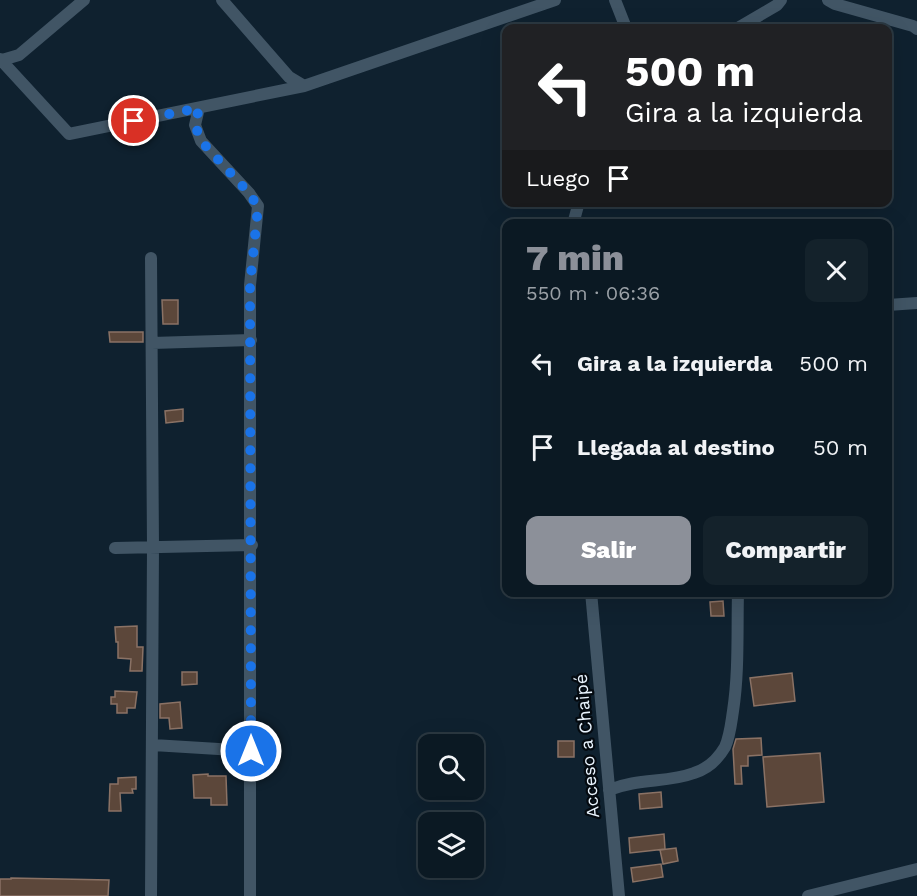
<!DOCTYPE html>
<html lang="es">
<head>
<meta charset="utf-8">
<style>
  body { margin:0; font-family:"Work Sans",sans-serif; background:#14222b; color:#f1f3f6; height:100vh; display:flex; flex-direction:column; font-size:22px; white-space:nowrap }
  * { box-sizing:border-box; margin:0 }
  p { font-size:20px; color:#9aa0a6 }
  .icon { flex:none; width:33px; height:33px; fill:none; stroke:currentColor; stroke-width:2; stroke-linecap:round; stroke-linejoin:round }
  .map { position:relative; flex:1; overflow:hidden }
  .details { position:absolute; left:502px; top:219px; width:390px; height:378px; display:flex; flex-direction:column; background:#0b1923; border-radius:12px; box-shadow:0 6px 24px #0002,0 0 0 2px #2b3841 }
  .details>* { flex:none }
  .guide { position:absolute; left:502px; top:24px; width:390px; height:183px; border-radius:12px; box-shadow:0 6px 24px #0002,0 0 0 2px #2b3841; background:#202124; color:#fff; overflow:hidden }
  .controls { position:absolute; left:418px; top:734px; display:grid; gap:12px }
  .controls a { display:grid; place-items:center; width:66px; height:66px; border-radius:12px; background:#0b1923; box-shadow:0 6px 24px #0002,0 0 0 2px #2b3841; font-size:30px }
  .pin { position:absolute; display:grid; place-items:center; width:51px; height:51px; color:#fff; margin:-26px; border:3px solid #fff; border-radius:50%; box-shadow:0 2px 6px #0007 }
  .me { position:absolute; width:66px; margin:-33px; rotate:0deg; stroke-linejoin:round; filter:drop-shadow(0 0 4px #0008) }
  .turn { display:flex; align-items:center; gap:21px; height:126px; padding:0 24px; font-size:27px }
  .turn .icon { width:78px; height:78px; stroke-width:2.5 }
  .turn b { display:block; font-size:42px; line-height:51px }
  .then { display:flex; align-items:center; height:57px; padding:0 24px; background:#0003; gap:12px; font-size:22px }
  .round { display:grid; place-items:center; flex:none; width:63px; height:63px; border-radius:12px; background:#14222b }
  .headline { display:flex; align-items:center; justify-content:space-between; height:102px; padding:0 24px }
  h1 { font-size:36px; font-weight:800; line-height:45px; color:#8c9099 }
  .cta { display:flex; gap:12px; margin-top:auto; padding:12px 24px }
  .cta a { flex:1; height:69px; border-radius:12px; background:#8c9099; color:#fff; font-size:24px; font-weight:800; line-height:69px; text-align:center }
  .cta a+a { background:#14222b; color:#f1f3f6 }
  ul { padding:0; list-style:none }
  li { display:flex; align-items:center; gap:18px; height:84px; padding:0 24px }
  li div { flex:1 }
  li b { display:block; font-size:22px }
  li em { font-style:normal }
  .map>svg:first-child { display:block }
</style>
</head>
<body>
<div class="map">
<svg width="917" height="896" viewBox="0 0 917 896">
  <rect width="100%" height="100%" fill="#0f212f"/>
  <path fill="#5c473a" stroke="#8a7265" stroke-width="1.5" d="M 162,300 L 178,300 L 178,324 L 163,324 Z
    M 109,332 L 143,332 L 143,342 L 110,342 Z
    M 183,409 L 183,421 L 166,423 L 165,411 Z
    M 723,601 L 724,616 L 711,616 L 710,602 Z
    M 137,626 L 137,647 L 143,647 L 142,671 L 130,671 L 131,659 L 118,658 L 118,642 L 116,642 L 115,627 Z
    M 182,672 L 197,672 L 197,684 L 182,685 Z
    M 792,673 L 795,701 L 754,706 L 750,678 Z
    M 115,691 L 137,692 L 135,708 L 127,708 L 127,713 L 117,713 L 117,704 L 111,704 L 111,697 L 115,697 Z
    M 180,702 L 182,728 L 170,729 L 169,718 L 160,718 L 160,704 Z
    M 761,738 L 762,755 L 748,756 L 748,766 L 741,766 L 742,784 L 735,784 L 733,749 L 736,739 Z
    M 558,741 L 574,741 L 574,757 L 558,757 Z
    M 820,753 L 824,802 L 767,807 L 763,757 Z
    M 208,774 L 208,776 L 226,776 L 227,805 L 211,805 L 211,798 L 194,798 L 193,775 Z
    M 136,777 L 136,789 L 132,789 L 133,793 L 120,793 L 121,811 L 109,811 L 110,784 L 118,784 L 118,778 Z
    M 661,792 L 662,807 L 640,809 L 639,794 Z
    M 664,834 L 665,849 L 630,853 L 629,838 Z
    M 676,848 L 678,861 L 663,864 L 660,850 Z
    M 661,864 L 663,877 L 633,882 L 631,868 Z
    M 11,878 L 109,880 L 108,896 L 0,896 L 0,879 L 11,879 Z"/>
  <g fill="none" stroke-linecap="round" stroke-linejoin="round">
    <path stroke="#415565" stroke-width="12" d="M 222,0 L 289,77 L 304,86
      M 615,0 L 626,28
      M 828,0 L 835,4 L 913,26 L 917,29
      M 738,28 L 777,5 L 781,0
      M 0,59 L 69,134 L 304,86 L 555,0
      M 2,60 L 19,55 L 84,0
      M 199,108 L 195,125 L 201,141 L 249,193 L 258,206 L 250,285 L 250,896
      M 573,224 L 579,202
      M 888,305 L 917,303
      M 152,343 L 251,340
      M 115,548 L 252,545
      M 591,592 L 619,896
      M 153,745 L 251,751
      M 609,790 C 638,778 668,783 694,773 C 707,769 718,759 725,747 C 730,736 731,724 733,711 C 739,672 737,632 738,592
      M 151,896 L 153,547 L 151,258
      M 808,896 L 917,869"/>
  </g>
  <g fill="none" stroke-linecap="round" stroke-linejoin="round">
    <path stroke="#1a73e8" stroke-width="10" stroke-dasharray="0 18" d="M 134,121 L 199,108 L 195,125 L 201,141 L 249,193 L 258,207 L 250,285 L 251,751"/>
  </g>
  <g text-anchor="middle" stroke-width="4.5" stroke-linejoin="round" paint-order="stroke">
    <g font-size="18" fill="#e9f4fe" stroke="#040a10">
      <text transform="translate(587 746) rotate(-95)" y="6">Acceso a Chaipé</text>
    </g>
  </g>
</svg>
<div class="controls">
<a><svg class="icon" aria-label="search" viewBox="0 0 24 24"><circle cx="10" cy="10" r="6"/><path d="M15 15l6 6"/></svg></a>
<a><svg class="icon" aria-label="layers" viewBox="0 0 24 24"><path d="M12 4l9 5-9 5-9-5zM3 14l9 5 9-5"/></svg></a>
</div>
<div class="pin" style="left:134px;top:121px;background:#d93025"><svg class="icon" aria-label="arrive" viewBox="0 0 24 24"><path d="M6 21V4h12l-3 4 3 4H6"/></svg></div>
<svg class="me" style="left:251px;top:751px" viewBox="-20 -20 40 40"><circle r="17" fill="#1a73e8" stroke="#fff" stroke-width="3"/><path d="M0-11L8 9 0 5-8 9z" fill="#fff"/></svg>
<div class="guide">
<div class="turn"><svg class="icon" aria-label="left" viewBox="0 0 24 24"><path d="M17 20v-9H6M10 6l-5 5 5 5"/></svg><div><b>500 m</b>Gira a la izquierda</div></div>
<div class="then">Luego<svg class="icon" aria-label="arrive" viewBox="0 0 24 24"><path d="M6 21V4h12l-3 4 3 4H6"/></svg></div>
</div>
<section class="details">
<div class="headline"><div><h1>7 min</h1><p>550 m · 06:36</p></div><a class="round"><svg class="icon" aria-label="close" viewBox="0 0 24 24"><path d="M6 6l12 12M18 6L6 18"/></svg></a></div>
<ul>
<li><svg class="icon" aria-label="left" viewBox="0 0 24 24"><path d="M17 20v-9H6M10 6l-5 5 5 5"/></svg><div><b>Gira a la izquierda</b></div><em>500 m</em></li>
<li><svg class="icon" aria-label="arrive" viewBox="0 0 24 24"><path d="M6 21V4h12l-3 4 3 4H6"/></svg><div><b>Llegada al destino</b></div><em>50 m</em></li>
</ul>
<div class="cta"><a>Salir</a><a>Compartir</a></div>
</section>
</div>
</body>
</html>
